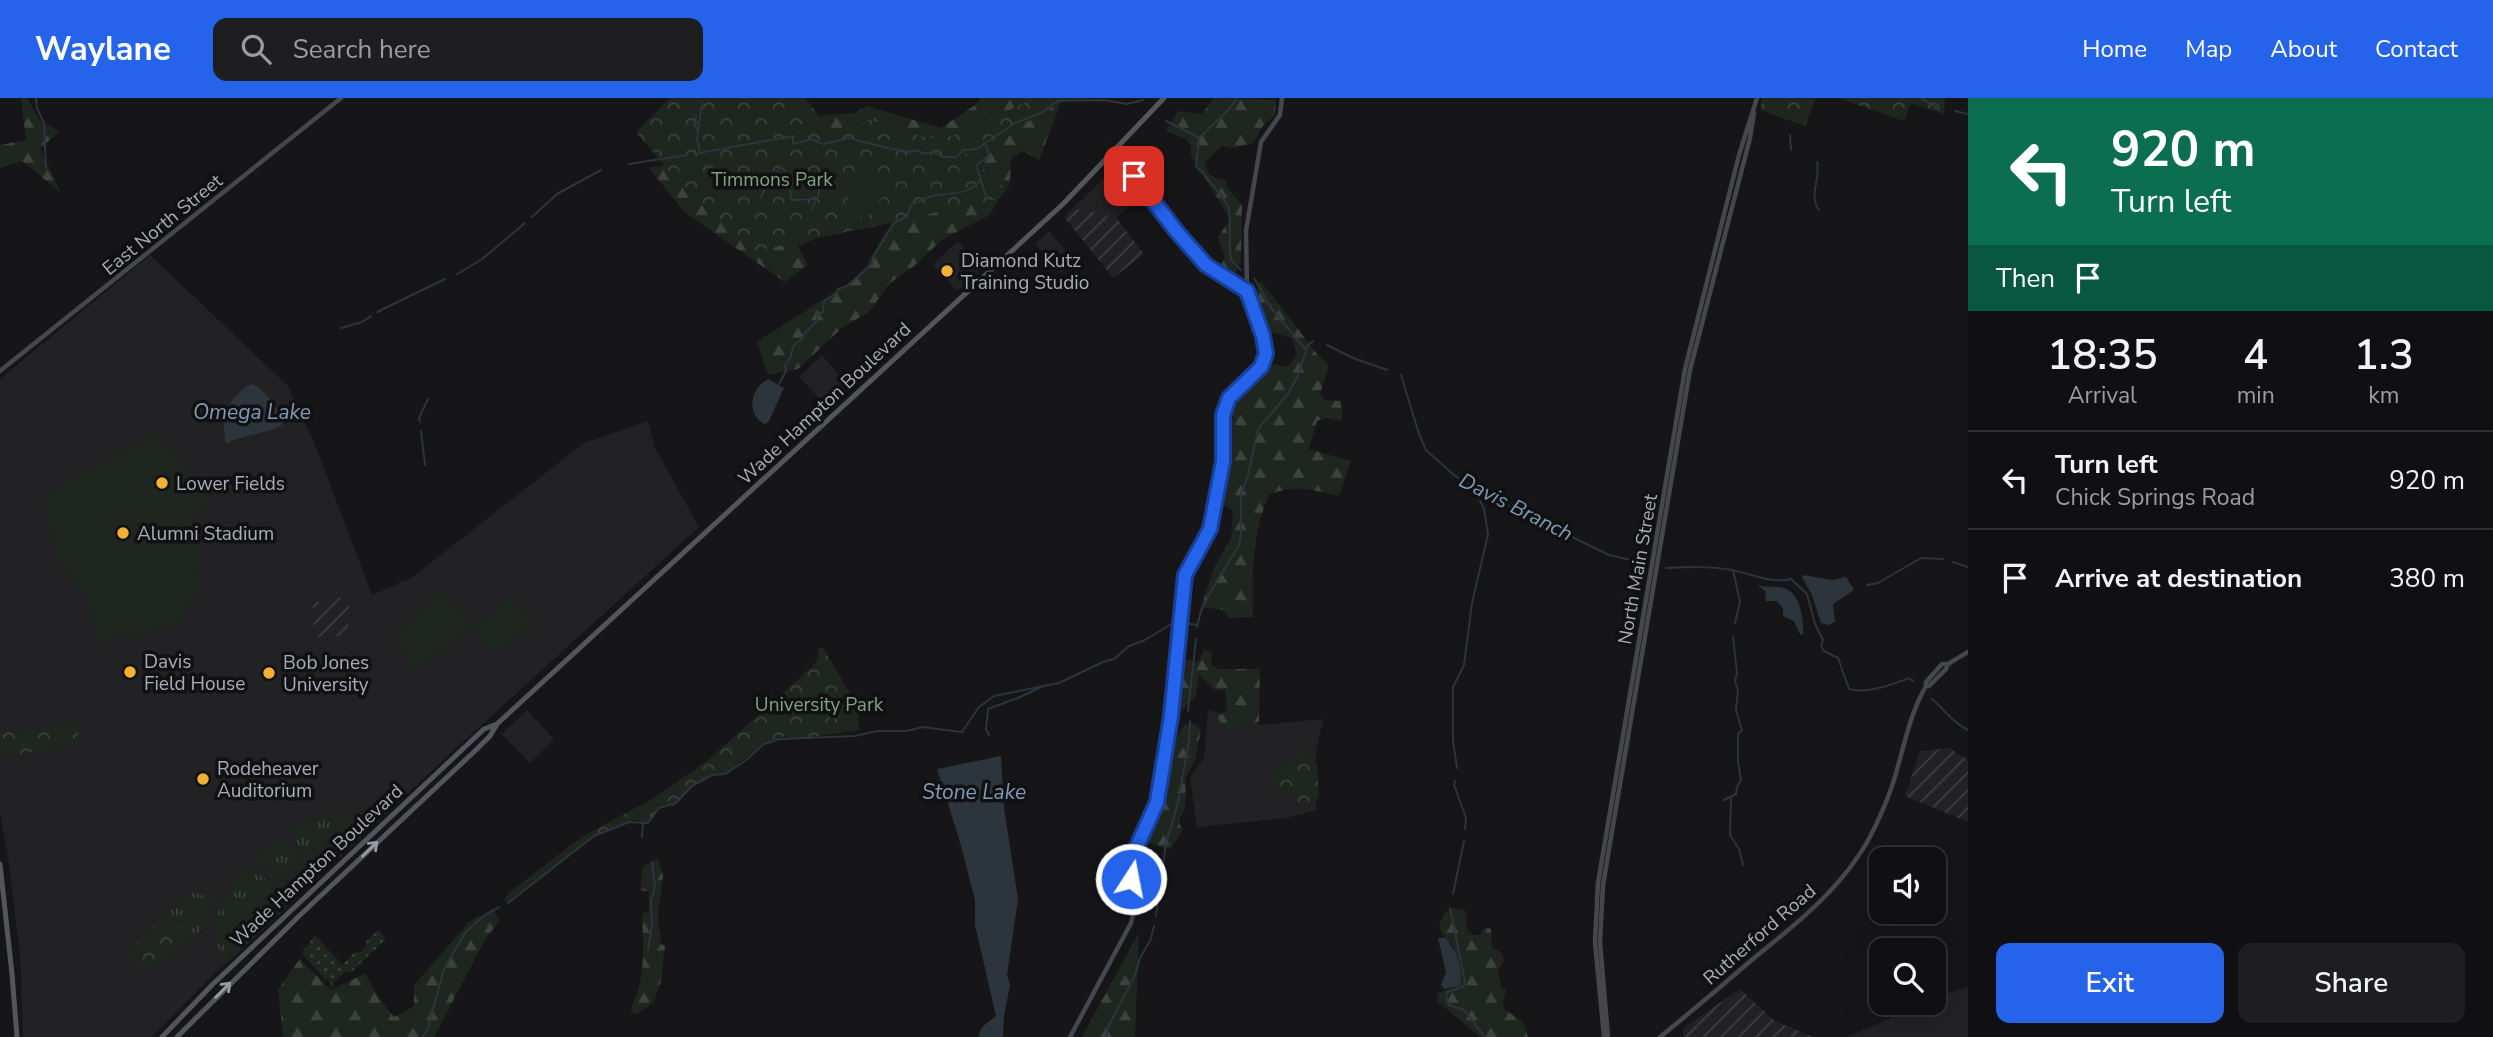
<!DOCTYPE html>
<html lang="en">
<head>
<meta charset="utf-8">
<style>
  body { margin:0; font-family:"Nunito Sans",sans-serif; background:#1e1e20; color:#f1f3f6; height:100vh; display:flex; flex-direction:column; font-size:26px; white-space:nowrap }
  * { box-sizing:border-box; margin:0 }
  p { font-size:23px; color:#9c9d9f }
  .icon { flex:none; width:38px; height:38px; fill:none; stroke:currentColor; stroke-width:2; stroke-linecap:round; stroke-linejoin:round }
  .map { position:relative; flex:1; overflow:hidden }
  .details { display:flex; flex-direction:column; background:#101012; width:525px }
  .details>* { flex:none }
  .banner { background:#0b6e4f; color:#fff; overflow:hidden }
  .fabs { position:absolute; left:1869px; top:749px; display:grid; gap:14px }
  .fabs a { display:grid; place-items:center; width:77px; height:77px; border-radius:14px; background:#101012; box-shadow:0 7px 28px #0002,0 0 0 2px #303032; font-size:35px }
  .pin { position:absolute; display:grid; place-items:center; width:60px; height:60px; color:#fff; margin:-30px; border-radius:14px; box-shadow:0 4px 10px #0006 }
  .me { position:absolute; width:77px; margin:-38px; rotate:11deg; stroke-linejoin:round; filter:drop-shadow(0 0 5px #0008) }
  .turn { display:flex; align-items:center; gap:24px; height:147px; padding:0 28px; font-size:32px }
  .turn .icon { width:91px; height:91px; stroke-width:2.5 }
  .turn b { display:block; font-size:49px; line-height:60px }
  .then { display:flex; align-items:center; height:66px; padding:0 28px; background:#0003; gap:14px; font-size:26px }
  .eta { display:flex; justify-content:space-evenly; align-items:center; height:119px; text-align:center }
  .eta b { font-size:42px; font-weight:600; line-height:49px }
  .action { display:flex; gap:14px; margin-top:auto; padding:14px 28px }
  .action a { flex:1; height:80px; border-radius:14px; background:#2563eb; color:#fff; font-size:28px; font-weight:600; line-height:80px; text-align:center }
  .action a+a { background:#1e1e20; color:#f1f3f6 }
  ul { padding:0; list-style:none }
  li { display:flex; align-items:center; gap:21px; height:98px; padding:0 28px; border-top:2px solid #303032 }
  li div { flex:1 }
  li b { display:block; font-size:26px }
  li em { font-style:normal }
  header { display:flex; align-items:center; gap:42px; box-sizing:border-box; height:98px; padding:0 35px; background:#2563eb; color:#fff }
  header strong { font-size:33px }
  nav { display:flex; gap:38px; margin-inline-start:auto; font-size:24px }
  .search { width:490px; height:63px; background:#1e1e20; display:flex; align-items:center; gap:18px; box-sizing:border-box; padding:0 24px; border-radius:14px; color:#9c9d9f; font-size:26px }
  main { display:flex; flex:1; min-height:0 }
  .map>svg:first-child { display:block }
</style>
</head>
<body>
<header>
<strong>Waylane</strong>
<div class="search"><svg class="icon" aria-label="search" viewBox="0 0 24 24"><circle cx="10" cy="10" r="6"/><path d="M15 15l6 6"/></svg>Search here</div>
<nav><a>Home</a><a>Map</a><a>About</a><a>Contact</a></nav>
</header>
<main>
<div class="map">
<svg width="1968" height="939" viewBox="0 0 1968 939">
  <defs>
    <pattern id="industrial-furrows" width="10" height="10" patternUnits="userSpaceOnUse" patternTransform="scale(1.75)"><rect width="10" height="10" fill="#222225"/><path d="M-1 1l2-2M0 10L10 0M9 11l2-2" fill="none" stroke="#3f3f43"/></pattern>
    <pattern id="grass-tufts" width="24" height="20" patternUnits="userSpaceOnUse" patternTransform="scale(1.75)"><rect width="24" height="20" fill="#1e261f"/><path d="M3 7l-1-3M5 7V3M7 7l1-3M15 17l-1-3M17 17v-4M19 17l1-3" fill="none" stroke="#3c433d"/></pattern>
    <pattern id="forest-firs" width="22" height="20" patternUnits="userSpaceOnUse" patternTransform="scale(1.75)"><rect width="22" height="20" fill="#1e261f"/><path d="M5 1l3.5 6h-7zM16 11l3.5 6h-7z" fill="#3c433d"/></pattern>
    <pattern id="park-crowns" width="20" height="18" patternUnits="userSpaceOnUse" patternTransform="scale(1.75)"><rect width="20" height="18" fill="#1e261f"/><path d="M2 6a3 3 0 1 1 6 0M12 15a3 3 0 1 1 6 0" fill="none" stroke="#3c433d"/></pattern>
    <pattern id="garden-dots" width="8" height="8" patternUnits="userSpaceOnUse" patternTransform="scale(1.75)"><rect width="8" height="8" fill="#1e261f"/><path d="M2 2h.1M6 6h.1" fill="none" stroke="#3c433d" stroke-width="1.8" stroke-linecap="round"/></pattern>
  </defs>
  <rect width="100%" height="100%" fill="#161618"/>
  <path fill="#222225" d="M 1120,64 L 1145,97 L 1116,119 L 1073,110 Z
    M 1049,133 L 1075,163 L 1061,175 L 1035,145 Z
    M 958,143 L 982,170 L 957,193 L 933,166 Z
    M 150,157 L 288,288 L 314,344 L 372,497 L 411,480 L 584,345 L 648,323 L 655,350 L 699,429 L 453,653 L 238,855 L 217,873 L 152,939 L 23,939 L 20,857 L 8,759 L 0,714 L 0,281 Z
    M 822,257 L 851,290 L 829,311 L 799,279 Z
    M 527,612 L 554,641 L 530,665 L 501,636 Z
    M 1208,612 L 1261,627 L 1323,621 L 1316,654 L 1314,681 L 1317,712 L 1286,720 L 1197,729 L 1190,679 L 1204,660 Z
    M 1968,888 L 1968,939 L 1847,939 L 1925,905 L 1934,905 L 1934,901 Z"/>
  <path fill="url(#industrial-furrows)" d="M 1073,110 L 1116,119 L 1144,156 L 1113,180 L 1064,119 Z
    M 324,500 L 344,500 L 345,505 L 349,502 L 348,530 L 350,537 L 314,539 L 312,501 L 318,501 L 319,506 L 323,507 Z
    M 1949,650 L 1968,662 L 1968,724 L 1905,698 L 1920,653 Z
    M 1740,891 L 1775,923 L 1813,939 L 1684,939 L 1682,931 Z"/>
  <path fill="url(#grass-tufts)" d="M 395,692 L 401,700 L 313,783 L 309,782 C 295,767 310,757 290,735 L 291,731 L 308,722 L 335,715 L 366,715 Z
    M 284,736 L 288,744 L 285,747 L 288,750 L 292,748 L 298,754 C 299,772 287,782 269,779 L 266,773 L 269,770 L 266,767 L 262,769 L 254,766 L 253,762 Z
    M 250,768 C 263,782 270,786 289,786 L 299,796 L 227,864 C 200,832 224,797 245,769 Z
    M 213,794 L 216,794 L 218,798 L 204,829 L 191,842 L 169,817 L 170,813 L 190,795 L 208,798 Z"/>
  <path fill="url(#forest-firs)" d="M 21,0 L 27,0 L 39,21 L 59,33 L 40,51 L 61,95 L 22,63 L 0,70 L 0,47 L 26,42 Z
    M 684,0 L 805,0 L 819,18 L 854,15 L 867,8 L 941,30 L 975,7 L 981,0 L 1072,0 L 1061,4 L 1039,62 L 1023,53 L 1011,60 L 1010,85 L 988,118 L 943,141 L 914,168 L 890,185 L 869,214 L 843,229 L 798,271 L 768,277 L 757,244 L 860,178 L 891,125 L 817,140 L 798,148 L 808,167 L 785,184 L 684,114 L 649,70 L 675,65 Z
    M 1214,0 L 1276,2 L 1275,17 L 1263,28 L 1253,45 L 1233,50 L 1222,48 L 1205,64 L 1209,77 L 1226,83 L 1228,90 L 1242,107 L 1241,163 L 1234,177 L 1228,175 L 1221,166 L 1225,160 L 1218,139 L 1230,121 L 1191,57 L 1191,47 L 1186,41 L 1166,33 L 1178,13 L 1202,16 Z
    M 1260,182 L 1318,257 L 1329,267 L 1320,296 L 1325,302 L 1341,303 L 1342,323 L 1326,320 L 1317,323 L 1309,351 L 1351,363 L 1339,398 C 1312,392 1295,386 1269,397 C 1252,434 1252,478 1253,519 L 1229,520 L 1223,512 L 1201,509 L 1214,470 L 1231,440 L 1233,412 L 1221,406 L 1228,373 L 1233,315 L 1239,301 L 1273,266 L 1286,269 L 1297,258 L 1292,240 L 1268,233 L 1257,192 Z
    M 1204,552 L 1212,554 L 1211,567 L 1217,571 L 1260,571 L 1259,624 L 1225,632 L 1217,619 L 1227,612 L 1225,592 L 1215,592 L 1199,576 L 1196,598 L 1181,613 L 1176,612 L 1181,561 L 1198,564 Z
    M 1193,625 L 1201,631 L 1196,660 L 1186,679 L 1185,712 L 1180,719 L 1180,727 L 1183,732 L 1170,751 L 1144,744 C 1149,735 1156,725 1159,715 C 1167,685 1163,651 1185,627 Z
    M 658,761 L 663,778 L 658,817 L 661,846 L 665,848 L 661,883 L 654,904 L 635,917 L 631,914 C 631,904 636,900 638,892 C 645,869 643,840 642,816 L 649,813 L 649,794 L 640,792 L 643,768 Z
    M 494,810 L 499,824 L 486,840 L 434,939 L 283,939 L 278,891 L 300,861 L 331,892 L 366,875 L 376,896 L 394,919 L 414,908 L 414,887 L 469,824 Z
    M 1452,810 L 1463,811 L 1466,813 L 1467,832 L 1473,837 L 1480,837 L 1485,829 L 1491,831 L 1492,849 L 1502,855 L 1504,862 L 1498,875 L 1502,891 L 1506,891 L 1503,905 L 1504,911 L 1523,924 L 1528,939 L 1480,939 L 1437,903 L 1438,895 L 1460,888 L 1453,848 L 1445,840 L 1439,827 L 1445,814 Z
    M 1139,834 L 1135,939 L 1082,939 Z"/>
  <path fill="url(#park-crowns)" d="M 670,0 L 802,0 L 793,17 C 801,22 810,30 818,33 C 834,38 856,30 869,21 L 923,39 L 947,40 L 1036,0 L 1087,0 L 1087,2 L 1054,4 L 1051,11 L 1040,14 L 1040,18 L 1022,26 L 1018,34 L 963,53 L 1004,90 L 994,102 L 752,154 L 668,72 L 636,34 Z
    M 1762,0 L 1816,0 L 1805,28 L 1760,12 Z
    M 1838,0 L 1945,0 L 1944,16 L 1911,5 L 1904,23 Z
    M 819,550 L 823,550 L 856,605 L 860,632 L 795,641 L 786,638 L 766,644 L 726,675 L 709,678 L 694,687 L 673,708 L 659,709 L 648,724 L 633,722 L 596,736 L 506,805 L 505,800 L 510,794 L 583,738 L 654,700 L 707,663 L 812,569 L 817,562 Z
    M 76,624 L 80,647 L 0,659 L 0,635 Z
    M 1299,648 L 1317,665 L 1319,699 L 1315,703 L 1300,706 L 1285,692 L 1282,694 L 1272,686 L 1274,678 Z
    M 166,817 L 168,817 L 191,842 C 176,856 162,868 141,871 L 129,859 L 126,862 L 122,858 Z"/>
  <path fill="url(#garden-dots)" d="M 378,832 L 386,841 L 350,875 L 346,873 L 334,884 L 334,889 L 331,890 L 328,880 L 325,882 L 302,855 L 315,837 L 342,867 L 356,853 L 359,855 L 367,848 L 365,845 Z"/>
  <path fill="#1e261f" d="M 850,72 L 883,88 L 886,94 L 865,122 C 847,110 844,93 850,72 Z
    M 152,337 L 159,338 L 212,393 L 209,396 L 213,401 L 188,425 L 204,442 L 208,443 C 194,461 204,462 197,480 L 205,485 L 170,534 L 162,529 C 155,536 144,534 137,540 L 126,534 L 116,540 L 114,538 L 105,545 L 98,544 L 86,499 L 56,458 L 43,408 L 48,393 Z
    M 441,491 L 473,525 L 416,575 L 393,538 Z
    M 510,499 L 533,526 L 496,557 L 473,531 Z"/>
  <path fill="#2c353c" d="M 768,281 L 784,290 L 768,325 L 764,326 C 746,315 750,291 768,281 Z
    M 252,286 C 267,293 275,308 284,322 L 282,327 C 264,337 244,336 226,346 C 222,326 223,311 238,296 C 243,291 245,288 252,286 Z
    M 1804,477 L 1831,482 L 1846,479 L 1854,492 L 1833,506 L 1835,524 L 1828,527 L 1821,525 L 1812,497 L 1802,479 Z
    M 1757,487 C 1766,490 1777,487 1786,491 C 1801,497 1804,523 1803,537 L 1800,536 L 1794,523 L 1783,518 L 1783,511 L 1777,503 L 1766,503 L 1765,493 Z
    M 1001,658 L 1004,710 L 1018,801 L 1007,877 L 1010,887 L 1004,918 L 1003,939 L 978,939 L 982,929 L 996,918 L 975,827 L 975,802 L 960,744 L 937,671 Z
    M 1438,840 L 1445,840 C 1457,852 1463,871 1460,888 L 1444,891 L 1441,887 L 1446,874 Z"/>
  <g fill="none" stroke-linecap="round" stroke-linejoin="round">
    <path stroke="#2c353c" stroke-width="2" d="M 36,0 L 37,10 L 44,25 L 46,71
      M 1237,0 L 1230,10 L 1199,40 L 1196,68 C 1204,77 1227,101 1229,112 C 1231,125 1229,142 1230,156 L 1232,163 L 1241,172
      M 1922,0 L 1939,12
      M 1955,13 L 1968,16
      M 696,18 L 694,27 L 698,34
      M 1166,23 L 1198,39
      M 1790,37 L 1791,52
      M 700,53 L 697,41 L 702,5
      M 699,55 L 793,38 L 793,46 L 811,41 L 823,46 L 849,40 L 883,49 L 910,54 L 917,52 L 924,56 L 934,54 L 943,59 L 956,59 L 964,52 L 977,51 L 1015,25 L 1041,15 L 1058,3 L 1104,2 L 1127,6 L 1143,2
      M 1817,64 C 1821,81 1808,97 1819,112
      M 629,66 L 687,57
      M 981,83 L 987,101
      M 790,93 L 792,102 L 814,101
      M 818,98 L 821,80
      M 761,99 L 766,88 L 781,69 L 788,77 L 790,86
      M 812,111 L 816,101
      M 532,119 L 557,96 L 601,72
      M 457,176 L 481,162 L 525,125
      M 1254,180 L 1272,211 L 1306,252
      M 377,214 L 445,181
      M 341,230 L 362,224 L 371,218
      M 1327,247 L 1353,260 L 1387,272
      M 1401,277 L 1419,336 L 1426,352 L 1455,378 L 1503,405 L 1609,457 L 1648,466
      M 779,286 L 786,273 L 785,267 L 791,259 L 793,248 L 802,241 L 803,237 L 817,223 L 817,216 L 823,214 L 824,203 L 836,196 L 838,191 L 847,188 L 872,166 L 873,159 L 894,125 L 907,118 L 911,107 C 918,104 924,100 933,98 C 951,94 970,98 981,81 L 976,68 L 989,57 L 986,48
      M 420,324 L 419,320 L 428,301
      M 421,333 L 425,367
      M 1953,464 L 1968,469
      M 1666,470 C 1688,469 1710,468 1732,472 C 1752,476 1771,486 1791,481 L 1807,496 L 1815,526 L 1823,542 L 1821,548 L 1824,553 L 1838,560 L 1849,591 C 1868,596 1891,587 1909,580 L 1913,583
      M 1733,472 L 1740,504 L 1735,525
      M 1867,487 L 1878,485 L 1921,460 L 1943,461
      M 1184,525 L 1197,527
      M 1197,529 L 1201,513 L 1211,493 L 1239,447 L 1241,437 L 1241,397 L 1248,377 L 1258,331 L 1288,296 L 1298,277 L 1308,247 L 1313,243
      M 1932,601 C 1944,611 1954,626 1968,632
      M 1188,613 L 1196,541
      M 989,637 L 986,631 L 988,611 L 1018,600 L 1041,589
      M 1457,670 L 1453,643 L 1453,589 L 1464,567 L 1472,505 L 1488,436 L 1484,411 L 1474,390
      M 1455,683 L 1454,687 L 1466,720 L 1465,731
      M 1731,701 L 1730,737 L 1739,751 L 1743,767
      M 1724,702 L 1736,696 L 1737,689 L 1741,682 L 1738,664 L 1738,636 L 1742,632 L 1736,612 L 1738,592 L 1735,584 L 1737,575 L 1733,539
      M 642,739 L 643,726
      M 1453,796 L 1464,743
      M 508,805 L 594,738 L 629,724 L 648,725 L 659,710 L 676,705 L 692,688 L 712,677 L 725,676 L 745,663 L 764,646 L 780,641 L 855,638 L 877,633 L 907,633 L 922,629 L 962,634 L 979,609 L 994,598 L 1059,585 L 1103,564 L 1114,561 L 1129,548 L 1143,543 L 1175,524
      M 1450,810 L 1465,884 L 1463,889 L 1447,894 L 1446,899 L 1449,907 L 1464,912 L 1485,939
      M 1156,818 L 1166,745 L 1177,709 L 1189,643 L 1190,623
      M 648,852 L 652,827 L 651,804 L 655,788 L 652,764
      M 423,939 L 428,930 L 444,871 L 465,835 L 480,821 L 499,809
      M 1106,939 L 1108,929 L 1135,877 L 1140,860 L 1151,841 L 1154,828"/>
    <path stroke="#45474d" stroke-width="4.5" d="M 1116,53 L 1177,134 L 1206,167 L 1247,193
      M 0,273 L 341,0
      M 1926,588 L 1929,588 L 1946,571 L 1948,566
      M 1070,939 L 1131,825 L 1133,817 L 1131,769 L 1138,746 L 1157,704 L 1171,618 L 1185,477 L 1210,431 L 1212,423 L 1223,363 L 1223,320 L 1225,312 L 1233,294 L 1261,269 L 1266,256 L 1263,238 L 1247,193 L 1246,133 L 1261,44 L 1280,17 L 1282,0
      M 1604,939 L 1595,844 L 1598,785 L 1685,271 L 1739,57 L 1757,0
      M 1608,939 L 1600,844 L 1603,787 L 1690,272 L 1750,40 L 1754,15
      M 1660,939 C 1692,913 1723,887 1754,860 C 1798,825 1844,788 1871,737 C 1882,715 1892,692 1898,668 C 1906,640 1911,614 1926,588 L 1926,584 L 1942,566 L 1948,566 L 1968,554"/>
    <path stroke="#53555c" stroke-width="5" d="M 0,766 L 12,876 L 17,939
      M 162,939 L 213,886 L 484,631 L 497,626 L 1063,106 L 1164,0
      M 177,939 L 298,819 L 477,651 L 490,638 L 497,626"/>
  </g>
  <defs><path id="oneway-shaft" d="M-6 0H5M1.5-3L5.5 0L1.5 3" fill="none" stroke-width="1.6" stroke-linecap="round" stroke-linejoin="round" transform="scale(1.75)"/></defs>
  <g stroke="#979ba6">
    <use href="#oneway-shaft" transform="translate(370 751) rotate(-44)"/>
    <use href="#oneway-shaft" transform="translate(223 892) rotate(-45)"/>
  </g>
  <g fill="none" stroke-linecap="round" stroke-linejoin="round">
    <g stroke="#184099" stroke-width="18">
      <path id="route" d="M 1131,781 L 1135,753 L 1157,704 L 1171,618 L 1185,477 L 1210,431 L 1223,363 L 1223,317 L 1229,300 L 1261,269 L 1266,256 L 1263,238 L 1247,193 L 1206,167 L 1177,134 L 1134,78"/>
    </g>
    <use href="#route" stroke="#2563eb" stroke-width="12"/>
  </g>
  <g fill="#f2b134" stroke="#111113" stroke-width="2.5">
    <circle cx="947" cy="173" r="7"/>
    <circle cx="162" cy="385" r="7"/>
    <circle cx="123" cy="435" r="7"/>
    <circle cx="130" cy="574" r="7"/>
    <circle cx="269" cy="575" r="7"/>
    <circle cx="203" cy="681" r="7"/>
  </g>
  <g text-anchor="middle" stroke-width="7" stroke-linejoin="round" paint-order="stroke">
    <g font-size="19" fill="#7fa381" stroke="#111113">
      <text x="772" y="88">Timmons Park</text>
      <text x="819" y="613">University Park</text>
    </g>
    <g font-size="19" fill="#a8adb8" stroke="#111113">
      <text transform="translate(162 126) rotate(-39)" y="7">East North Street</text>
      <text transform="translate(824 305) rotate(-43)" y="7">Wade Hampton Boulevard</text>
      <text transform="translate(1637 471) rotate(-80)" y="7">North Main Street</text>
      <text transform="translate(316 767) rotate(-43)" y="7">Wade Hampton Boulevard</text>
      <text transform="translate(1759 836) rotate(-41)" y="7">Rutherford Road</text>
    </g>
    <g font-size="19" fill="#a8adb8" stroke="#111113" text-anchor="start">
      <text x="961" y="169">Diamond Kutz<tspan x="961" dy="22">Training Studio</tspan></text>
      <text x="176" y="392">Lower Fields</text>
      <text x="137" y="442">Alumni Stadium</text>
      <text x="144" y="570">Davis<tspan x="144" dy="22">Field House</tspan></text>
      <text x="283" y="571">Bob Jones<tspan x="283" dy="22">University</tspan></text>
      <text x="217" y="677">Rodeheaver<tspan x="217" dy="22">Auditorium</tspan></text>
    </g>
    <g font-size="21" font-style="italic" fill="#7f9bb3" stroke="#111113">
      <text x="252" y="321">Omega Lake</text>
      <text transform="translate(1516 409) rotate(27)" y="7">Davis Branch</text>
      <text x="974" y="701">Stone Lake</text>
    </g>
  </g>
</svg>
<div class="fabs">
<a><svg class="icon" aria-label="sound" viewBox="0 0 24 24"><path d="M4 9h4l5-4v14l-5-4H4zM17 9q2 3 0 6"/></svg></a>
<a><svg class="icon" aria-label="search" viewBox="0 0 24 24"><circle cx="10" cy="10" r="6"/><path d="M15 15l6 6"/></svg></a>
</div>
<div class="pin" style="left:1134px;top:78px;background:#d93025"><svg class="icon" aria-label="arrive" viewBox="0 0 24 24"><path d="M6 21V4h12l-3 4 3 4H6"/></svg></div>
<svg class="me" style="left:1131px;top:781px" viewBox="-20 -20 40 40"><circle r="17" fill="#2563eb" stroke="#fff" stroke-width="3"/><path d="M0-11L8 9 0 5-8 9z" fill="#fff"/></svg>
</div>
<section class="details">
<div class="banner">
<div class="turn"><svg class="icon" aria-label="left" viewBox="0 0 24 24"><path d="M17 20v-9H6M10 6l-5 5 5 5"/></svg><div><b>920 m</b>Turn left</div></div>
<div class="then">Then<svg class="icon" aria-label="arrive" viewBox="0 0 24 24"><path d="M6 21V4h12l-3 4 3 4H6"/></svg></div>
</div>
<div class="eta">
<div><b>18:35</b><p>Arrival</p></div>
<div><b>4</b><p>min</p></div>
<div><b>1.3</b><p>km</p></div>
</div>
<ul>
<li><svg class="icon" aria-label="left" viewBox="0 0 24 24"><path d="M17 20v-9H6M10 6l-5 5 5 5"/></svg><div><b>Turn left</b><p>Chick Springs Road</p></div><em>920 m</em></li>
<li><svg class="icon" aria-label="arrive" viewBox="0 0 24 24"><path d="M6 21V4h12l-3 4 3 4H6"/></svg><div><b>Arrive at destination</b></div><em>380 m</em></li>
</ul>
<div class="action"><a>Exit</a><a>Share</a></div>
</section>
</main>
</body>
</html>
